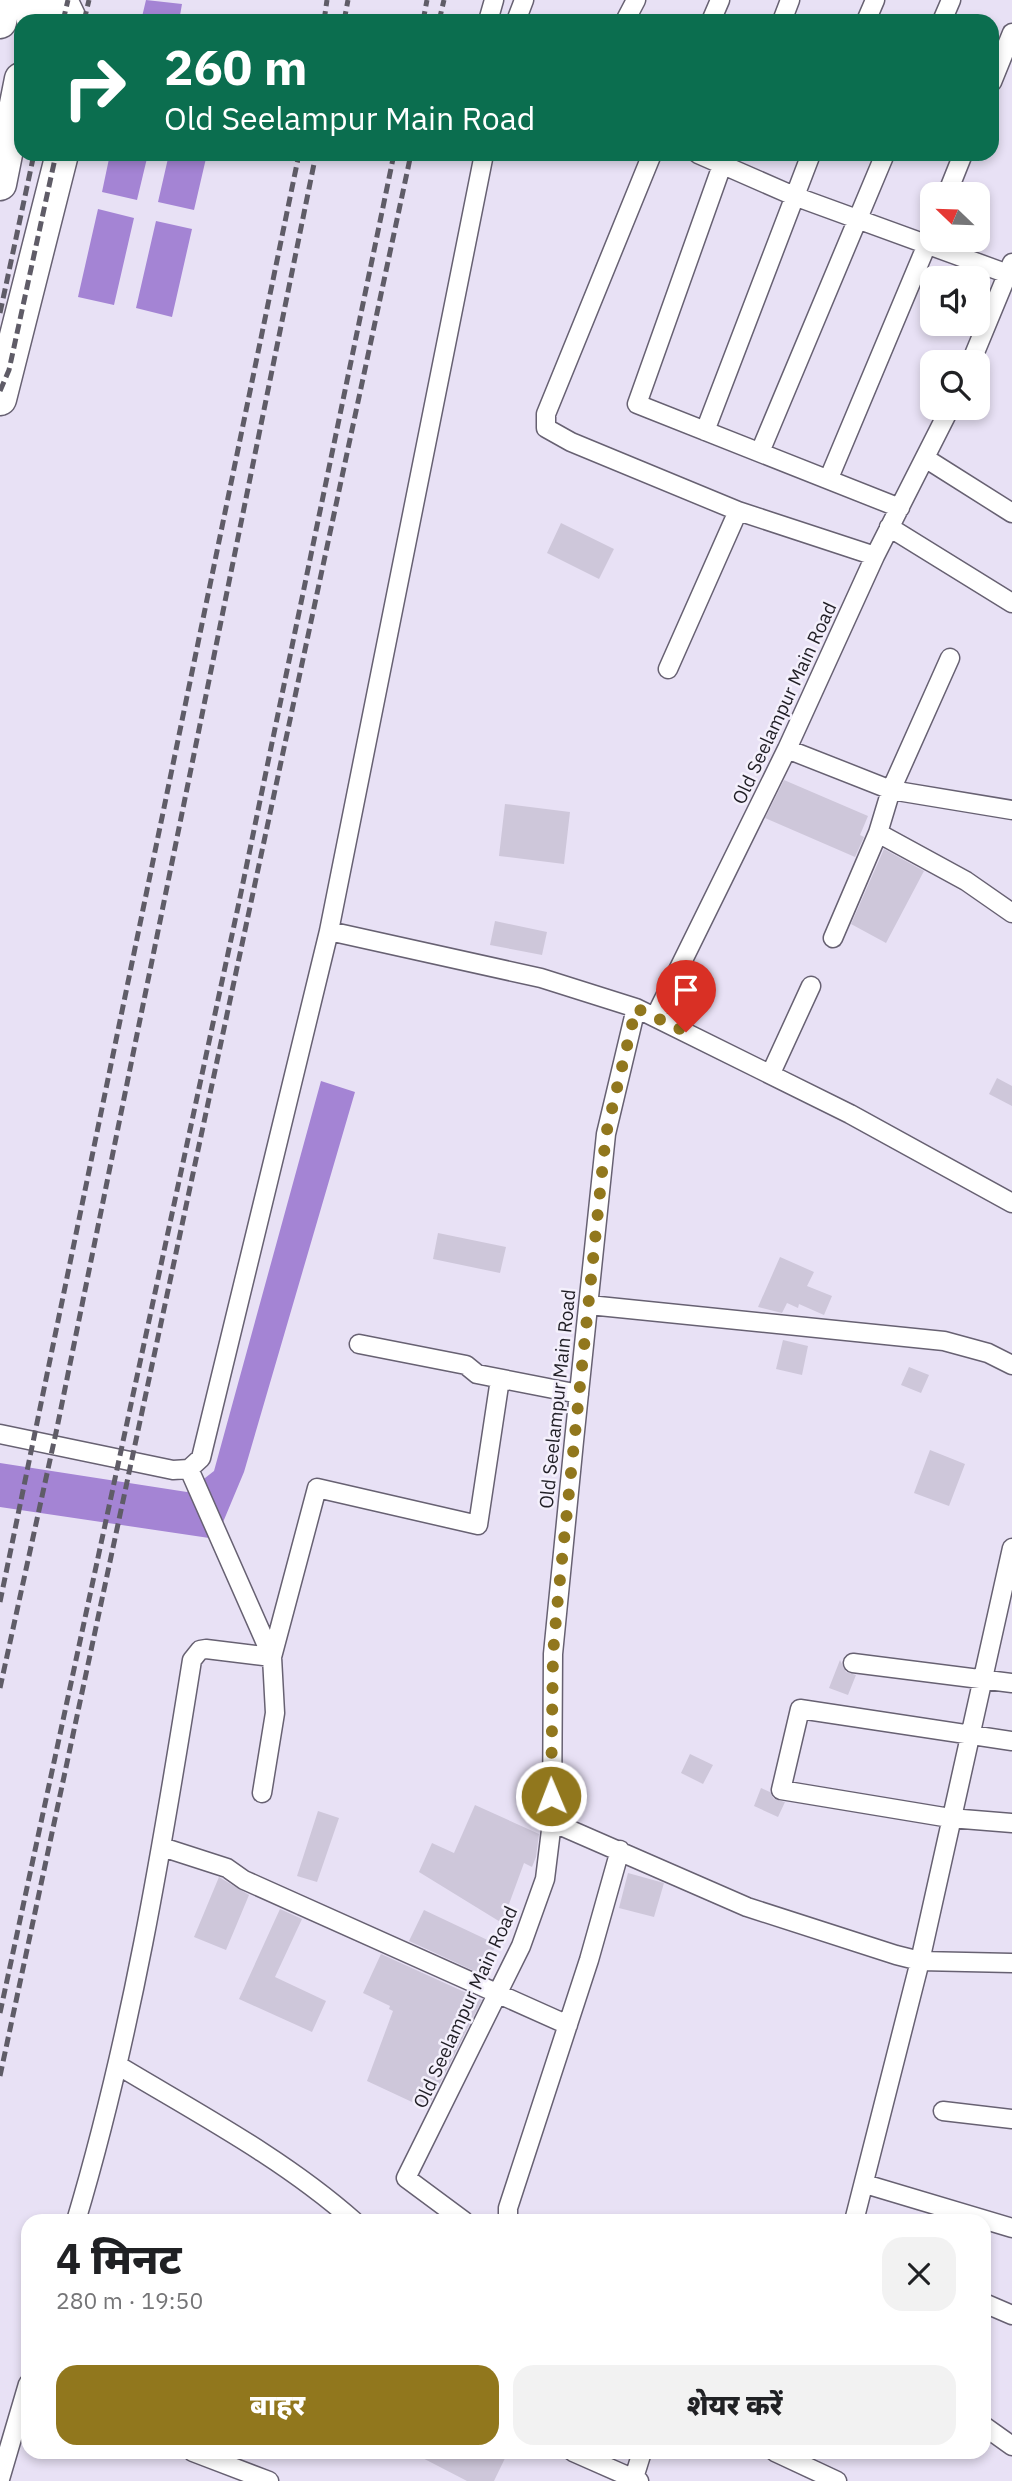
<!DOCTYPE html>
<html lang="hi">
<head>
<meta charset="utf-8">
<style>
  body { margin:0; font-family:"IBM Plex Sans","Noto Sans Devanagari",sans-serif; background:#f2f2f2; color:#202124; height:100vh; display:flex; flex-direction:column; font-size:26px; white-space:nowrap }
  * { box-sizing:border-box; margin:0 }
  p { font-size:23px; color:#757577 }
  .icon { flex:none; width:38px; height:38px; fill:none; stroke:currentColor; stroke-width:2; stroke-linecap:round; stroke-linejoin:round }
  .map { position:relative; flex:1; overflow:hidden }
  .drawer { position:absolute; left:21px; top:2214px; width:970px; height:245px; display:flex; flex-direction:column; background:#fff; border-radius:21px; box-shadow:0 4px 10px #0003 }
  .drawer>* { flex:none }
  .banner { position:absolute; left:14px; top:14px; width:985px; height:147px; border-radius:21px; box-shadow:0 4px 10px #0003; background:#0b6e4f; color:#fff; overflow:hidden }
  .needle { width:46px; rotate:293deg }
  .fabs { position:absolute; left:920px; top:182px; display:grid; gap:14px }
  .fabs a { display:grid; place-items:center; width:70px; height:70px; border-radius:14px; background:#fff; box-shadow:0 4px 10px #0003; font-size:35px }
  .pin { position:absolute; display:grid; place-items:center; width:60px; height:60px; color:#fff; margin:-72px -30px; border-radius:50% 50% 50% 0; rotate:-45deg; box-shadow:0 0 7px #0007 }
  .pin .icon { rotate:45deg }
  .me { position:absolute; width:77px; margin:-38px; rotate:359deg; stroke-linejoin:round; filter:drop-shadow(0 0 5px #0008) }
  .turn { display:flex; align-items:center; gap:24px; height:147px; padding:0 35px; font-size:32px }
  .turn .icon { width:91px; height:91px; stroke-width:2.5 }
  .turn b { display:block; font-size:49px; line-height:60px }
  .round { display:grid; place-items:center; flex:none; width:74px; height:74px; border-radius:21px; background:#f2f2f2 }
  .summary { display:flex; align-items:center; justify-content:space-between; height:119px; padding:0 35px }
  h1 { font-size:42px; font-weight:800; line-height:52px }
  .action { display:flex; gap:14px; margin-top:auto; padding:14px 35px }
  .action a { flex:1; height:80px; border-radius:21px; background:#91771d; color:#fff; font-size:28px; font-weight:800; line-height:80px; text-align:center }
  .action a+a { background:#f2f2f2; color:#202124 }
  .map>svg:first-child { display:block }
</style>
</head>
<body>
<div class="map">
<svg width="1012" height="2481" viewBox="0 0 1012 2481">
  <rect width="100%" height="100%" fill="#e8e1f5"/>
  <path fill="#a484d4" d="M 146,0 L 182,4 L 179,21 L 141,21 Z
    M 110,154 L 148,154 L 137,200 L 102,192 Z
    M 169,154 L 207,154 L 194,210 L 158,202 Z
    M 98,209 L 134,218 L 114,305 L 78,297 Z
    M 156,221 L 192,229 L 172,317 L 136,308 Z
    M 321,1081 L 355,1092 L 244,1472 L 216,1539 L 0,1507 L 0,1463 L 187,1492 L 214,1471 Z"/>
  <path fill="#cec7da" d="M 561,523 L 614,549 L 599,579 L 547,553 Z
    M 784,780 L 868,816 L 860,835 L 864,837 L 855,857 L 765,818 Z
    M 505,804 L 570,812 L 564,864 L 499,856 Z
    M 884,849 L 924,871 L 886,943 L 851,924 Z
    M 495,921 L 547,932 L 542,955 L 490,945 Z
    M 997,1078 L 1012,1086 L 1012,1106 L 989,1094 Z
    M 438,1233 L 506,1247 L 500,1273 L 433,1259 Z
    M 780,1257 L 814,1272 L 807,1286 L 832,1296 L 824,1315 L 799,1304 L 798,1308 L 787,1303 L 782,1313 L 758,1307 Z
    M 783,1340 L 808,1346 L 802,1375 L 776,1369 Z
    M 909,1367 L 929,1375 L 921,1393 L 901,1385 Z
    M 930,1450 L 965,1464 L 949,1506 L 914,1493 Z
    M 840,1660 L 846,1672 L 856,1675 L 848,1695 L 829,1688 Z
    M 690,1754 L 713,1765 L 703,1784 L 681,1773 Z
    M 761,1788 L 770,1792 L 774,1799 L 785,1802 L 778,1817 L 754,1806 Z
    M 475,1805 L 539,1834 L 536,1857 L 532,1867 L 524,1863 L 502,1923 L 419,1872 L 432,1843 L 454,1853 Z
    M 318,1811 L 339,1818 L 317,1882 L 297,1876 Z
    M 628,1873 L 664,1883 L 654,1917 L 619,1908 Z
    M 219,1877 L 249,1895 L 226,1950 L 194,1937 Z
    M 280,1909 L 302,1919 L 275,1977 L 326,2001 L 312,2032 L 239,1999 Z
    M 424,1910 L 496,1944 L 483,1975 L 409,1941 Z
    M 381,1954 L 482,2000 L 427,2109 L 367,2081 L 393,2011 L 389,2009 L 390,2006 L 363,1993 Z
    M 411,2452 L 508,2452 L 494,2481 L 467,2481 Z"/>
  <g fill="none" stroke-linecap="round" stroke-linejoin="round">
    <g stroke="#676172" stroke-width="21">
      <path id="street" d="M 488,21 L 494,0
        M 516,21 L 524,0
        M 625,21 L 636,0
        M 711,21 L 720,0
        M 782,21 L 790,0
        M 866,21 L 875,0
        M 942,21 L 951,0
        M 992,82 L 1012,33
        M 652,154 L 546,414 L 546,428 L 571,442 L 738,511 L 875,556
        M 698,154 L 794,196 L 1008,274
        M 726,154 L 637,404 L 900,508
        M 947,194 L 963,154
        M 971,362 L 1012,263
        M 705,431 L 811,154
        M 760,452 L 885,154
        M 925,458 L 1012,513
        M 829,478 L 933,230
        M 889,527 L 1012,603
        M 668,669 L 738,511
        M 787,749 L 891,790 L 1012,810
        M 878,833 L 966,881 L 1012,913
        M 329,931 L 541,978 L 636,1008 L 850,1114 L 1012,1203
        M 833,938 L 878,833 L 891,790 L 950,658
        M 655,1017 L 787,749 L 875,556 L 950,408
        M 771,1073 L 811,986
        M 589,1305 L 944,1341 L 988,1353 L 1012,1365
        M 359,1344 L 466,1365 L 477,1374 L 579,1394
        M 0,1434 L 173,1470 L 189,1469 L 201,1458 L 329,931 L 484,154
        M 189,1469 L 272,1657 L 275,1713 L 262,1793
        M 853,1663 L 1012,1683
        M 1012,1741 L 800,1709 L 781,1790 L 950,1818 L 1012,1823
        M 552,1822 L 747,1907 L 896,1955 L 920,1961 L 1012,1963
        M 162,1847 L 227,1868 L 244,1880 L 568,2025
        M 119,2066 C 199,2114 284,2159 354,2221
        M 943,2111 L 1012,2119
        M 865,2184 L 1012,2228
        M 76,2221 C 131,2037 162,1849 192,1660 L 200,1650 L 206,1649 L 272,1657 L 317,1488 L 478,1525 L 500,1379
        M 464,2221 L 406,2178 L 521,1946 L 545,1879 L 552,1822 L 553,1654 L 574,1441 L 606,1134 L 636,1008
        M 508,2221 L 508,2208 L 589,1960 L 620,1850
        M 854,2221 L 920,1961 L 1012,1548
        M 984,2303 L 1012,2315
        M 984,2426 L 1012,2446
        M 193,2452 L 269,2481
        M 573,2452 L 639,2481
        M 775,2452 L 837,2481
        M 0,2479 L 28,2384
        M 633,2481 L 642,2452"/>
    </g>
    <g stroke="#676172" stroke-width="35">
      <path id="highway" d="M 61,0 L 71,21
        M 33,21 L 37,0
        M 0,22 L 5,0
        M 0,184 L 21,79
        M 0,399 L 62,154"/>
    </g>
    <use href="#street" stroke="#fff" stroke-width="18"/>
    <use href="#highway" stroke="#fff" stroke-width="32"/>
    <path stroke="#5f5c67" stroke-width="5" stroke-dasharray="10 5" stroke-linecap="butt" d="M 63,21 L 68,0
      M 84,21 L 89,0
      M 324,21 L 327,0
      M 344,21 L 348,0
      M 423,21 L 427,0
      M 439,21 L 444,0
      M 0,313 L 34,154
      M 0,391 L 9,370 L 56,154
      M 0,1602 L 299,154
      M 0,1688 L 57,1428 L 316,154
      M 0,2013 L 238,907 L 394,154
      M 0,2076 L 411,154"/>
  </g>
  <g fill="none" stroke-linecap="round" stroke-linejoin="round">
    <path stroke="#91771d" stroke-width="12" stroke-dasharray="0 21.6" d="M 551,1796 L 553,1654 L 557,1608 L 606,1134 L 636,1008 L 686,1032"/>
  </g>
  <g text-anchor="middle" stroke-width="5" stroke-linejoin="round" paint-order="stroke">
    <g font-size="19" fill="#201e25" stroke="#f4f0fc">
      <text transform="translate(784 703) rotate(-65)" y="7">Old Seelampur Main Road</text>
      <text transform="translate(557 1399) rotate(-84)" y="7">Old Seelampur Main Road</text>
      <text transform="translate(465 2007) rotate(-65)" y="7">Old Seelampur Main Road</text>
    </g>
  </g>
</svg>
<div class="fabs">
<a><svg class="needle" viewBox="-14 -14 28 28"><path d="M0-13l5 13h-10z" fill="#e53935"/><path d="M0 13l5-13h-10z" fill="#757577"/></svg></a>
<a><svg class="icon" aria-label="sound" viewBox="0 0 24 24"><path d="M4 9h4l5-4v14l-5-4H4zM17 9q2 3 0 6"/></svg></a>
<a><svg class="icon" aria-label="search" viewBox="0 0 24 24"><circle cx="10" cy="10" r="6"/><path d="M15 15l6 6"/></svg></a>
</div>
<div class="pin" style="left:686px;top:1032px;background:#d93025"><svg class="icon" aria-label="arrive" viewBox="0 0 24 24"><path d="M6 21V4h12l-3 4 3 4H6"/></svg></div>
<svg class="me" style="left:551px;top:1796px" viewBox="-20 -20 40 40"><circle r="17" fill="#91771d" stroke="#fff" stroke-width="3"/><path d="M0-11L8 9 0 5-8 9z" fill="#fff"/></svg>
<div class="banner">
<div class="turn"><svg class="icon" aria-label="right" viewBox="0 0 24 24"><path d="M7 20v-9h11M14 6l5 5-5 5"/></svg><div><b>260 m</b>Old Seelampur Main Road</div></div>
</div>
<section class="drawer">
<div class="summary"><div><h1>4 मिनट</h1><p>280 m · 19:50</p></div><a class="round"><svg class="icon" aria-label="close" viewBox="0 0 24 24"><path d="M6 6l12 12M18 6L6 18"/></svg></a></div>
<div class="action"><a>बाहर</a><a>शेयर करें</a></div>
</section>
</div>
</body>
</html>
